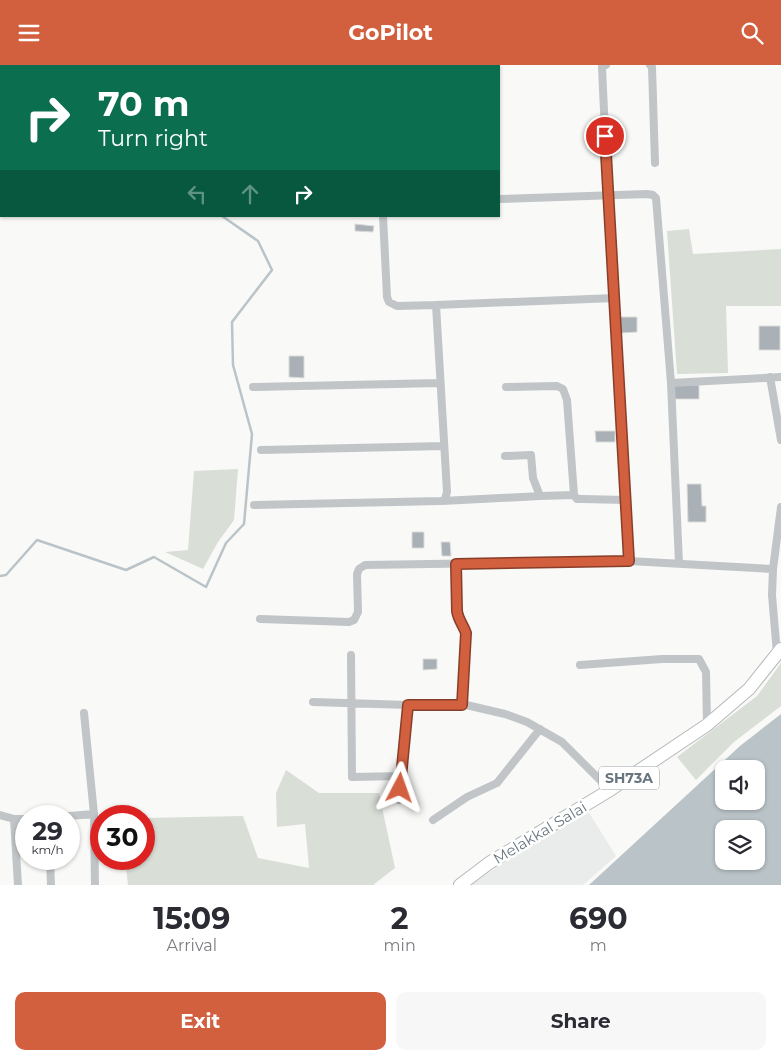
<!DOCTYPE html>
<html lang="en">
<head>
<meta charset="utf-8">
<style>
  body { margin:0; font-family:Montserrat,sans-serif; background:#f7f7f7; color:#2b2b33; height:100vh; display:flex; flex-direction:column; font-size:19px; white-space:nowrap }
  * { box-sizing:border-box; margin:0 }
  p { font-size:16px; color:#7c7c81 }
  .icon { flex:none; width:28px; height:28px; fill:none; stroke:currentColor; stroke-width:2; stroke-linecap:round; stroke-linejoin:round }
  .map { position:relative; height:820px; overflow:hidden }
  .drawer { display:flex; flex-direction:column; background:#fff; flex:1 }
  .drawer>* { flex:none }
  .top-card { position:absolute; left:0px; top:0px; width:500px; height:152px; box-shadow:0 1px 4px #0004; background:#0b6e4f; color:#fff; overflow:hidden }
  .buttons { position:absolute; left:715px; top:695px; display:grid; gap:10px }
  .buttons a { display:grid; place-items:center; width:50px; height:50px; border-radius:10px; background:#fff; box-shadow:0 1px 4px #0004; font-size:25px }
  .speed { position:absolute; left:15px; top:740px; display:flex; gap:10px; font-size:25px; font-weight:700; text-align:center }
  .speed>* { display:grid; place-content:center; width:65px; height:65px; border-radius:50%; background:#fff; box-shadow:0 1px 4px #0004; line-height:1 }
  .speed small { font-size:12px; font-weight:400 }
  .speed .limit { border:8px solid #d22; background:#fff; color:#111 }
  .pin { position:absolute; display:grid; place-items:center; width:42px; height:42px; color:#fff; margin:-21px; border:2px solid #fff; border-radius:50%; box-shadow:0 1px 5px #0007 }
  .me { position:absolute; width:55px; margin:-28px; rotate:4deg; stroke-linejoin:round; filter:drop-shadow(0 0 4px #0008) }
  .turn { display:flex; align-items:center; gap:18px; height:105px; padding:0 15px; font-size:22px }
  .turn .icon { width:65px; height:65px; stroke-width:2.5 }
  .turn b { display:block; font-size:35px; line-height:42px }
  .lanes { display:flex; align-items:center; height:48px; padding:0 15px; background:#0003; justify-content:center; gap:25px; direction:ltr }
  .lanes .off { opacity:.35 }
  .eta { display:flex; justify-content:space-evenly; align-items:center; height:85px; text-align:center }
  .eta b { font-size:30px; font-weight:700; line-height:35px }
  .cta { display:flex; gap:10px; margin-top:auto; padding:10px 15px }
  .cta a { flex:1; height:58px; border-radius:10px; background:#d2603f; color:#fff; font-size:20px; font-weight:700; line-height:58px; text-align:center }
  .cta a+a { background:#f7f7f7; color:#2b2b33 }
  header { display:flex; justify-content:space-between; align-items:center; height:65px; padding:0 15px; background:#d2603f; color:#fff; font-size:22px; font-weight:700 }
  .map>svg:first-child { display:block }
</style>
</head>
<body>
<header><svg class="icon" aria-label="menu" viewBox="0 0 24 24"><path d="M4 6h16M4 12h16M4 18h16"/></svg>GoPilot<svg class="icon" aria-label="search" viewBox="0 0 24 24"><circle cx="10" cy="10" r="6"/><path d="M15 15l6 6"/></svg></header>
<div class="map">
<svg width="781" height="820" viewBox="0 0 781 820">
  <rect width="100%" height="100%" fill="#f9f9f7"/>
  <path fill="#eaebeb" d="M 588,746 L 616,791 L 583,820 L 471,820 L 498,801 Z"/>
  <path fill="#d9ded7" d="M 689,164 L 693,189 L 781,184 L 781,241 L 726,241 L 728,308 L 677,309 L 667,166 Z
    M 238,404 L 234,455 L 218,477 L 203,504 L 165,487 L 188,485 L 194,406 Z
    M 781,598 L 781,641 L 734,677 L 696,715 L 677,692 L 757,631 Z
    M 286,705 L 319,728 L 379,728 L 395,803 L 373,820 L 128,820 L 125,794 L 144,794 L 144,753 L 243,751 L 258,793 L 309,803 L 305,759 L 277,762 L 276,728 Z"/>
  <path fill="#bac4c8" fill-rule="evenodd" d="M 781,649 L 781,820 L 589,820 L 740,681 ZM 724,704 L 756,704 L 756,736 L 724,736 ZM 724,764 L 756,764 L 756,796 L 724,796 Z"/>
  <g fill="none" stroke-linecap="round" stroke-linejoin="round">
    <path stroke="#bac4c8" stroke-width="2.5" d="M 232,1 L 233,0
      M 0,511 L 6,510 L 37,475 L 126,505 L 154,492 L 206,522 L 226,478 L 244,459 L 252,369 L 233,300 L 232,257 L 272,205 L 258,176 L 222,151"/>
  </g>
  <path fill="#a9b0b6" stroke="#dbdbda" d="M 355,159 L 374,161 L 373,167 L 355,166 Z
    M 620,252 L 637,252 L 637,267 L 621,268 Z
    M 759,261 L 780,261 L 780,285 L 759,285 Z
    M 289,291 L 304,291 L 304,313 L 289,312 Z
    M 674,320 L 699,320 L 699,334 L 674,334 Z
    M 595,366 L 615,366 L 615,377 L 596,377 Z
    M 687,419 L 701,419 L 702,441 L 706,441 L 706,457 L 688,457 Z
    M 412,467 L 424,467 L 424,483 L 412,483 Z
    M 441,477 L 450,477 L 451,491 L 442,491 Z
    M 423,594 L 437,594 L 437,604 L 423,605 Z"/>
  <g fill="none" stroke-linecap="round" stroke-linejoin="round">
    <g stroke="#b5b9bc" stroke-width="14">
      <path id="primary" d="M 460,820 L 489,798 L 610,725 L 707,660 L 749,624 L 781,584"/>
    </g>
    <path stroke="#c1c5c8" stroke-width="8" d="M 416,0 L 416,1
      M 606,0 L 602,2 C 609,167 622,331 629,496
      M 650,0 L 652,2 L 655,98
      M 499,134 L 647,129 L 653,130 L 656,133 L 671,318 L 679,498
      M 383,151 L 387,232 L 389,237 L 397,241 L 436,240
      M 770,312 L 781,375
      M 671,318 L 781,312
      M 253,322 L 440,318
      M 506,322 L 557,321 L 563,324 L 567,335 L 574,430 L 577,434 L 581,434 L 627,435
      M 261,385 L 444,381
      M 505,391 L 531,390 L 533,413 L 540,431 L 574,430
      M 442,436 L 540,431
      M 254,440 L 441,436 L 445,434 L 447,427 L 436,240 L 615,233
      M 456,499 L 457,546 C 458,554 463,560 465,568 L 462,639
      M 773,504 L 781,442
      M 260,554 L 349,557 L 354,555 L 358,547 L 357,509 L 359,504 L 365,500 L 629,496 L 773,504 L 772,530 L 777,589
      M 351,590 L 352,712 L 401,711
      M 580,600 L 662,594 L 699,594 L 706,607 L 707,660
      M 313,637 L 408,640 L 462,639 L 505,649 L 527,657 L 562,677 L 610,725
      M 84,648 L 94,749 L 95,820
      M 399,735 L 408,640
      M 0,750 L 14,754 L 26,754
      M 69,751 L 94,749
      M 14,754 L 18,820
      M 433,755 L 467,732 L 497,718 L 540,664
      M 50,794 L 51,820"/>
    <use href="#primary" stroke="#fff" stroke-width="12"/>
  </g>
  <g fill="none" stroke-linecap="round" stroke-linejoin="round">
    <g stroke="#883e29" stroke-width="12">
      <path id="route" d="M 400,723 L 408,640 L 462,640 L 466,568 C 463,560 458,554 457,546 L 456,499 L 629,496 L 605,71"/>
    </g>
    <use href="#route" stroke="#d2603f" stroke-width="9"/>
  </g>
  <g text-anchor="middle" stroke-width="5" stroke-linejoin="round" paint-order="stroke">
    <rect fill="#fff" stroke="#959ea5" stroke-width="1" x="599" y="701.5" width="60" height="23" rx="4"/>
    <g font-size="14" font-weight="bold" fill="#67757f">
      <text x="629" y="718">SH73A</text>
    </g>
    <g font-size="15" fill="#67757f" stroke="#fff">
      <text transform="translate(540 768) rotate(-31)" y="5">Melakkal Salai</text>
    </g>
  </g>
</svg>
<div class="buttons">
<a><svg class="icon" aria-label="sound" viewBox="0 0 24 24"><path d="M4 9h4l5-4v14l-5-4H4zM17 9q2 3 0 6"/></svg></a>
<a><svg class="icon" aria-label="layers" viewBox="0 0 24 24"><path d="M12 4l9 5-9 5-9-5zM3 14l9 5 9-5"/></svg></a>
</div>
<div class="speed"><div>29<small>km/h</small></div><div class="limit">30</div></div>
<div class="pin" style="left:605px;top:71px;background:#d93025"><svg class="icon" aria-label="arrive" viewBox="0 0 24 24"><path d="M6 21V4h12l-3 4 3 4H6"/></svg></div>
<svg class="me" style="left:400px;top:723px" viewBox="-20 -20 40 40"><path d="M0-17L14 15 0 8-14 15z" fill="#d2603f" stroke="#fff" stroke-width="4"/></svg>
<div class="top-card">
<div class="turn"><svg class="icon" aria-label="right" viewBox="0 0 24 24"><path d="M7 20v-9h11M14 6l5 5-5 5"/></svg><div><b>70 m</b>Turn right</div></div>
<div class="lanes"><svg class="icon off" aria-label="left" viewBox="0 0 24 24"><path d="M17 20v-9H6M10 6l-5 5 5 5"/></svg><svg class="icon off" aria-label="ahead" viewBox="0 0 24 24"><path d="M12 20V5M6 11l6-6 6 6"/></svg><svg class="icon" aria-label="right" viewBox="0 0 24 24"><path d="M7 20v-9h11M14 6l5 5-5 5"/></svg></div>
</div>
</div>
<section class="drawer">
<div class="eta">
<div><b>15:09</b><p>Arrival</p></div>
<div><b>2</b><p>min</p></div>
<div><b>690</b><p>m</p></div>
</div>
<div class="cta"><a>Exit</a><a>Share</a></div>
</section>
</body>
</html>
